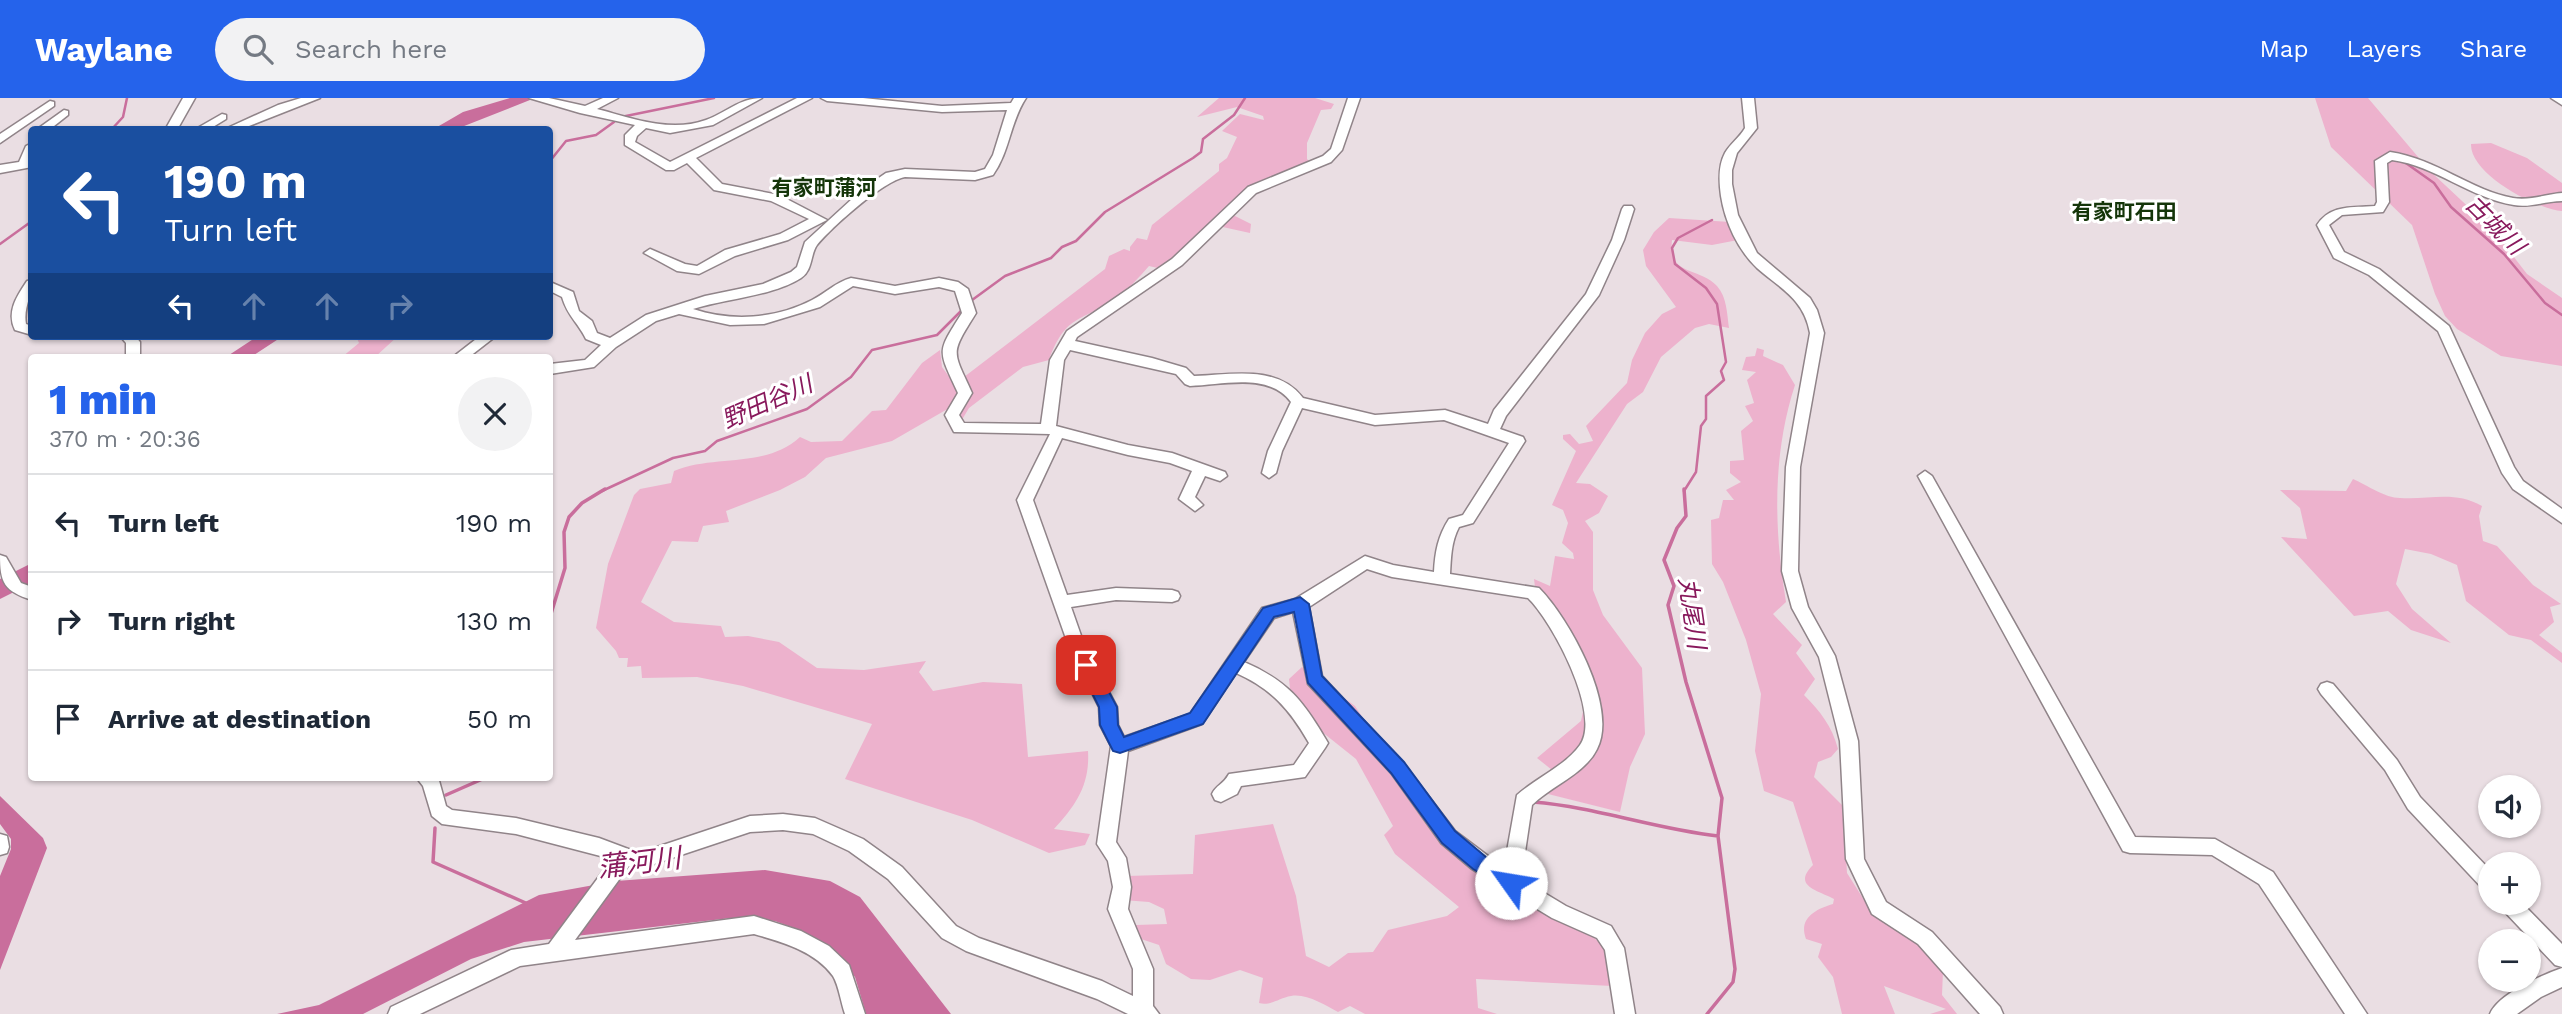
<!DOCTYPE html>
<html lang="en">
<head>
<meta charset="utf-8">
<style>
  body { margin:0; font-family:"Work Sans","Noto Sans JP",sans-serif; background:#f2f2f3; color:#1f2937; height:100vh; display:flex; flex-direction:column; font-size:26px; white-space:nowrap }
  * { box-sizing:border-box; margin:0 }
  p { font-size:23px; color:#747a83 }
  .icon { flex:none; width:38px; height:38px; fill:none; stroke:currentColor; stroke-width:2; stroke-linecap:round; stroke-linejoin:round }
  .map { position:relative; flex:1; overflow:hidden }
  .details { position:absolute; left:28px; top:256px; width:525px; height:427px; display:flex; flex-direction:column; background:#fff; border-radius:7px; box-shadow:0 2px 5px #0004 }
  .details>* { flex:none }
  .banner { position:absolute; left:28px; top:28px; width:525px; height:214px; border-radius:7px; box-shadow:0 2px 5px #0004; background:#1a4fa0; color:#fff; overflow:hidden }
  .buttons { position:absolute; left:2478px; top:677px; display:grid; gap:14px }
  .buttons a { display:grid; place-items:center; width:63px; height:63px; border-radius:50%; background:#fff; box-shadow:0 2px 5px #0004; font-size:35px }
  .pin { position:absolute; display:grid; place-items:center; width:60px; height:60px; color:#fff; margin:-30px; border-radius:14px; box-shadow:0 4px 10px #0006 }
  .me { position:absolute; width:77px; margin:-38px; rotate:302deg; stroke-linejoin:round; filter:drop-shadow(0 0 5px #0008) }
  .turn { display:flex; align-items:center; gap:24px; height:147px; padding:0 21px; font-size:32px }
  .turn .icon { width:91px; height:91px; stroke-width:2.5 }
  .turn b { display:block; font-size:49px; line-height:60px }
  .lanes { display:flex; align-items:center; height:66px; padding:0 21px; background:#0003; justify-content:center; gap:35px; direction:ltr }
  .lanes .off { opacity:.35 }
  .round { display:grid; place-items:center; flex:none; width:74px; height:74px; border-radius:37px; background:#f2f2f3 }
  .overview { display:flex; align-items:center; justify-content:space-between; height:119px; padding:0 21px }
  h1 { font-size:42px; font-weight:800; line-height:52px; color:#2563eb }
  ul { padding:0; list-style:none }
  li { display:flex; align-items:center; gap:21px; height:98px; padding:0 21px; border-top:2px solid #e0e1e3 }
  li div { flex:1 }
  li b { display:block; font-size:26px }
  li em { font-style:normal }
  header { display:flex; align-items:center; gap:42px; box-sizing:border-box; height:98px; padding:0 35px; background:#2563eb; color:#fff }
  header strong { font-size:33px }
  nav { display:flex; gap:38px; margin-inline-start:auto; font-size:24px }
  .search { width:490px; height:63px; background:#f2f2f3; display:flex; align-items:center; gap:18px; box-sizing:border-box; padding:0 24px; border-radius:38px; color:#747a83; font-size:26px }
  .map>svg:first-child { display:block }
</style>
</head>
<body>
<header>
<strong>Waylane</strong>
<div class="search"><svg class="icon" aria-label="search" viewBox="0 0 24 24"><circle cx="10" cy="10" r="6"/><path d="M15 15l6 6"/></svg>Search here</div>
<nav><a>Map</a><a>Layers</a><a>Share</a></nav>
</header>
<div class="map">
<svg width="2562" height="916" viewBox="0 0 2562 916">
  <rect width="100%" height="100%" fill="#eadee3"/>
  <path fill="#edb2cd" d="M 1219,0 L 1315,0 L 1334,6 L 1331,11 L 1321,12 L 1307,45 L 1307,61 L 1312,66 C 1277,76 1251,89 1223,112 L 1251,126 L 1250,135 L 1209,126 L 1162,171 L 1149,168 C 1139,179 1129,191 1117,200 C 1082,224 1066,215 1049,262 L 1023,269 L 969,310 L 960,325 L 951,309 L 892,343 L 826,360 L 805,379 L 780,392 L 726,413 L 729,424 L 703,428 L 698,444 L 672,443 L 641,504 L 674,524 L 721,528 L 725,539 L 748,538 L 779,544 L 817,570 L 864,572 L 926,563 L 919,574 L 933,593 L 983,584 L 1022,586 L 1028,659 L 1088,653 C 1090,687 1076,707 1054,731 L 1090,736 L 1085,747 L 1049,755 L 972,722 L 845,681 L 872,626 L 743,588 L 697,579 L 642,580 L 641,568 L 627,569 L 628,560 L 619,560 L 616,553 L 596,530 L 608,466 L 634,397 L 640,391 L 671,385 L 674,373 C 715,356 765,371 800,339 L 811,344 L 842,343 L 872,313 L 886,312 L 922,265 L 940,252 L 942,269 L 953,284 L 964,279 L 1105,171 L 1109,158 L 1124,151 L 1130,153 L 1130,149 L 1137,140 L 1147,142 L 1152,127 L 1219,73 L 1219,66 L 1227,60 L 1237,39 L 1222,33 L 1240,16 L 1264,22 L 1263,18 L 1237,9 L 1197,19 Z
    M 2315,0 L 2368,0 L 2430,73 L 2493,132 L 2527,176 L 2562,200 L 2562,268 L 2501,258 L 2457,231 L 2445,218 L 2435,196 L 2412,127 L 2331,49 Z
    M 2491,45 L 2527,60 L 2562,85 L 2562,113 C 2536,111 2470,76 2471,46 Z
    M 1669,120 L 1730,124 L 1738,142 L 1712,147 L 1672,142 C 1668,179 1698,168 1717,188 C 1727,199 1727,216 1729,230 L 1709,226 L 1695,230 L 1661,259 L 1643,294 L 1627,306 L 1576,385 L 1590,386 L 1608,398 L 1599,415 L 1585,423 L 1593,434 L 1593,492 L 1603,517 L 1642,570 L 1645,636 L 1630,669 L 1620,714 L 1548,696 L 1562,680 L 1537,660 L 1581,623 L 1588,589 L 1572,534 L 1535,489 L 1534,481 L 1550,488 L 1555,458 L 1574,461 L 1573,455 L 1562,445 L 1568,425 L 1563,412 L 1552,407 L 1576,353 L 1563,341 L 1563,337 L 1570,336 L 1579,346 L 1593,343 L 1586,328 L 1627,285 L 1632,262 L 1645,235 L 1662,216 L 1676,209 L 1646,168 L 1643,152 L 1654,134 Z
    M 356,238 L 405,238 L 398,238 L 375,259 L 342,259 L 359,245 Z
    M 1757,250 L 1764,252 L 1763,258 L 1783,267 L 1795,287 C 1772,357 1774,432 1786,504 L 1773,516 L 1802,547 L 1796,555 L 1815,581 L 1804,597 C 1820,613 1832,628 1838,651 L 1831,659 L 1818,664 L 1814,679 L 1843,708 L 1847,775 L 1871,813 L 1924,846 L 1943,873 L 1942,897 L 1957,916 L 1930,916 L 1946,911 L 1884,888 L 1895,916 L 1842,916 L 1833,879 L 1818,859 L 1822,846 L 1806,841 C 1798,820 1816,811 1833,806 L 1834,801 C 1817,792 1792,788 1813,767 L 1793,704 L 1764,693 L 1755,653 L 1761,596 L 1746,542 L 1723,484 L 1712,466 L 1711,422 L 1719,420 L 1723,402 L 1734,402 L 1726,392 L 1741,384 L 1730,375 L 1730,363 L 1744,362 L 1741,333 L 1753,323 L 1745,308 L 1754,305 L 1747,282 L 1756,274 L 1742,272 L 1746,259 L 1755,258 Z
    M 2353,381 C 2367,387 2385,400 2400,400 C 2430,402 2454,392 2482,408 L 2479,418 L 2483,443 L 2497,448 L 2533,487 L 2561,506 L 2550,509 L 2554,524 L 2539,537 L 2562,555 L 2562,565 L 2531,542 L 2509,537 L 2466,503 L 2457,467 L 2431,456 L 2405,451 L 2396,486 L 2412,511 L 2451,545 L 2411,532 L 2388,513 L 2354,518 L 2281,439 L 2307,441 L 2300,410 L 2280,392 L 2346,393 Z
    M 1302,569 L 1355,608 L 1444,743 L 1591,836 L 1604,850 L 1612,888 L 1476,881 L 1478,910 L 1497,916 L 1365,916 L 1350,908 L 1338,914 C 1325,907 1306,895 1291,898 C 1279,900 1271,908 1259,905 L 1263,880 L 1240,872 L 1210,882 L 1191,881 L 1166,866 L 1159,847 L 1135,839 L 1136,827 L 1167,826 L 1164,811 L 1149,804 L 1123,802 L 1127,778 L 1193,776 L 1195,737 L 1273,726 L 1296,798 L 1306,858 L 1329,869 L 1348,855 L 1373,854 L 1388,832 L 1447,818 L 1459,809 L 1395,756 L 1384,737 L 1393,728 L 1356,661 L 1292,610 L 1289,581 Z"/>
  <path fill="#c96e9c" d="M 0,698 L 43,740 L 47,750 L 0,872 L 0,778 L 11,751 L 11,741 L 0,726 Z
    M 765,772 L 830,783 L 860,799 L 951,916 L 866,916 L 855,879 L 827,847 L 804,834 L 775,823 L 731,820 L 524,844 L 471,861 L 363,916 L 277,916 L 319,907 L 539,797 L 616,783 Z"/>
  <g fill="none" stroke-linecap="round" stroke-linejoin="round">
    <path stroke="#c96e9c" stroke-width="2.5" d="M 621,19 L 714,0
      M 111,32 L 123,19 L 127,0
      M 550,63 L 566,43 L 596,37 L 614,24
      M 2403,63 L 2434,85 L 2451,109 L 2504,156 L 2545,205 L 2562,217
      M 0,146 L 32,123
      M 968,205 L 1005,178 L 1051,160 L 1062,149 L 1076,143 L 1105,114 L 1193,60 L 1201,54 L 1203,41 L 1234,17 L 1245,0
      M 602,393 L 673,360 L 705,353 L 717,343 L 807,311 L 851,279 L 872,252 L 937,237 L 963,211
      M 1684,393 L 1696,374 L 1701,328 L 1706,321 L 1706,298 L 1724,282 L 1721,273 L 1726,264 L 1717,206 L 1706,190 L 1675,166 L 1672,150 L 1678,140 L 1712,122"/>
    <path stroke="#c96e9c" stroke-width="3.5" d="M 1684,391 L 1686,418 L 1677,430 L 1664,462 L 1674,488 L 1668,507 L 1686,584 L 1722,700 L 1718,738 L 1735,871 L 1733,884 L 1707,916
      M 550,519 L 565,470 L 564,434 L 569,419 L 582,405 L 605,391
      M 446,697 L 487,679
      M 1533,704 C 1596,709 1655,731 1718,738
      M 435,730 L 433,764 L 528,806"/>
    <path fill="#c96e9c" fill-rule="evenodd" d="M 510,0 L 535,0 L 454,32 L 432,32 L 463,14 Z
      M 258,238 L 283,238 L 251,259 L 226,259 Z
      M 32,465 L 32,485 L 0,501 L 0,481 Z"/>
    <g stroke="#908489" stroke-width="3">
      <path id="minor" d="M 183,0 L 195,0 L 177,32 L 165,32 Z
        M 301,0 L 320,0 L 239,32 L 223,32 L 278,7 Z
        M 529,0 L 549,0 L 585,8 L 603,0 L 618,0 L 597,11 C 632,20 670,35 706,22 C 726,15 739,0 762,0 L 713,27 L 670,35 L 646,30 L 637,38 L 635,44 L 670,64 L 797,0 L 812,0 L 696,60 L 722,86 L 779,97 L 827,122 L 788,142 L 735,158 L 699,176 L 677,173 L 644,155 L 650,151 L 685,166 L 697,168 L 725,152 L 780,136 L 809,121 L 771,103 L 714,92 L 687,65 L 674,72 L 666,72 L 625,47 L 625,37 L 635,27 L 580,15 Z
        M 821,0 L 863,0 L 942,8 L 1011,5 L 1014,0 L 1026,0 C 1010,24 1010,53 993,77 L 975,82 L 905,79 C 883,83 832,129 817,147 C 810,157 813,172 801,180 C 773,198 725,201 693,211 C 732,224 775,221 812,202 C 826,195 836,184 851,180 L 895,188 L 939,180 L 958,184 L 968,191 L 976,215 C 950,257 952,251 972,295 L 959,317 L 964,325 L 1041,326 L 1050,262 L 1067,233 L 1172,161 L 1248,89 L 1323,58 L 1331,51 L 1348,0 L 1360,0 L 1342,52 L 1331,64 L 1256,95 L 1182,167 L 1077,239 L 1075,243 L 1152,260 L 1186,270 L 1194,278 C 1231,277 1277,266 1303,300 L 1375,317 L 1445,312 L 1488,326 L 1494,312 L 1586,196 L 1612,142 L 1622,111 L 1624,108 L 1632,108 L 1634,111 L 1624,142 L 1599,197 L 1506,318 L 1500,331 L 1523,339 L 1525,343 L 1473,425 L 1459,429 C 1451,444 1451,460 1450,476 L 1539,490 C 1568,519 1619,609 1597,651 C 1585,676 1551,688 1532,707 L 1521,781 L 1566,808 L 1611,828 L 1624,850 L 1635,916 L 1615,916 L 1605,852 L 1597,840 L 1552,820 L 1504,791 L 1472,771 L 1441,745 L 1391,675 L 1308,586 L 1293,514 L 1274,520 L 1244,564 C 1286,582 1302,601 1325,640 L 1328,645 L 1325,650 L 1305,679 L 1241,688 L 1237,696 L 1221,704 L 1215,702 L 1212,696 C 1216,687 1223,687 1229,676 L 1294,667 L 1309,645 C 1290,612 1272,591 1236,575 L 1202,626 L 1128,653 L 1116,744 L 1126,760 L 1131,789 L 1128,811 L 1153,871 L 1153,908 L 1159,916 L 1128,916 L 1097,901 L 966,853 L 942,840 L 888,781 L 849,753 L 813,736 L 783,732 L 750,734 L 639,771 L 629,768 L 575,842 L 754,818 L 801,833 L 829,848 L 849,867 L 865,916 L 845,916 C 841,905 839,888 833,878 C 815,853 782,844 754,836 L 520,868 L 420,916 L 388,916 L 391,909 L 511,852 L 549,846 L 612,761 L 516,736 L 442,726 L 432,718 L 423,688 L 416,679 L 438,679 L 446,708 L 452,712 L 516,720 L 599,740 L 639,755 L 750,718 L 783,716 L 815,720 L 863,741 L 902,769 L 956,828 L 979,840 L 1102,883 L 1133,898 L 1133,871 L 1108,811 L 1113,789 L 1108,763 L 1097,746 L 1111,648 L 1100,627 L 1099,609 L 1069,549 L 1017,402 L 1050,336 L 954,334 L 945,317 L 958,295 C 938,251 936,256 962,215 L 955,193 L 939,189 L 895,196 L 853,188 L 820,209 L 764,226 L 730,227 L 679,216 L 656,223 L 616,249 L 594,269 L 550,276 L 550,266 L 585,262 L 601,247 L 586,241 C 577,223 568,219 562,199 L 550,193 L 550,184 L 573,194 L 579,213 L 592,223 L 597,235 L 610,240 L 646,217 L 705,198 L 763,186 L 791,174 L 797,169 L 805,144 L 864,90 L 886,75 L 905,71 L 975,74 L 985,71 L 993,57 L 1007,12 L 942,14 L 827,3 ZM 1070,252 L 1176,276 L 1185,286 L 1190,288 C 1222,287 1269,274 1291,304 L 1268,353 L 1262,375 L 1269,380 L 1276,375 L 1282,353 L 1302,310 L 1375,327 L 1444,322 L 1509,345 L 1463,417 L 1449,421 C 1438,438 1435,454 1434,474 L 1393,467 L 1365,458 L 1295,501 L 1262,510 L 1190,616 L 1124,639 L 1118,627 L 1117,609 L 1085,549 L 1071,509 L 1116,502 L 1172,504 L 1178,502 L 1180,498 L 1178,494 L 1172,492 L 1116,490 L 1067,497 L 1033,402 L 1062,340 L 1128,357 L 1170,365 L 1192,373 L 1179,401 L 1195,413 L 1203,407 L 1195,399 L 1205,378 L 1220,383 L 1227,378 L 1225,374 L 1172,355 L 1128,347 L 1056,328 L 1064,262 ZM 1367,471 L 1392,479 L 1528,500 C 1552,523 1602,616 1580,647 C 1565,668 1536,680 1517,697 L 1504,770 L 1455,733 L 1403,665 L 1322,578 L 1309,509 Z
        M 1742,0 L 1754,0 L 1757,30 L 1737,55 L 1732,72 L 1732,86 L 1738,117 L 1757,155 L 1810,200 L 1817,212 L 1824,235 L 1800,369 L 1798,473 L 1808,509 L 1835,558 L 1858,643 L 1864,761 L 1886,804 L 1932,834 L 2000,909 L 2003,916 L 1980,916 L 1918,846 L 1872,816 L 1846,761 L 1840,643 L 1819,559 L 1792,510 L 1782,473 L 1786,369 L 1810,235 C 1804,201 1781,191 1757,170 C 1738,152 1725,124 1721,98 C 1719,84 1718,68 1725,55 C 1730,46 1740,39 1745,30 Z
        M 2551,0 L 2562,0 L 2562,7 Z
        M 50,3 L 54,4 L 54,8 L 0,45 L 0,36 Z
        M 64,12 L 68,13 L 68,17 L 49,32 L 36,32 Z
        M 222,16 L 226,17 L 226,21 L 208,32 L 194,32 Z
        M 32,45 L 32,69 L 0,75 L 0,67 L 19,64 L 26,48 Z
        M 2390,54 C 2437,61 2470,92 2513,100 C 2530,103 2546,96 2562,95 L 2562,103 C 2546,103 2530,110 2514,107 C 2470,100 2436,68 2392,62 L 2387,65 L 2389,104 L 2383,114 L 2342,117 L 2329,127 L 2344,154 L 2379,171 L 2449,228 L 2514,369 L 2523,383 L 2562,411 L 2562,425 L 2513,391 L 2502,375 L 2438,233 L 2369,177 L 2334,160 L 2317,127 C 2331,106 2352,110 2375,108 L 2377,104 L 2375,63 Z
        M 32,182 C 32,198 23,210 26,226 L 32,228 L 32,237 L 15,232 C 6,214 17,198 27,183 Z
        M 120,238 L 135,238 L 140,244 L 140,259 L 126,259 L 126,245 Z
        M 480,238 L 496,238 L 469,259 L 453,259 Z
        M 1925,373 L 1932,378 L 2135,739 L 2215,741 L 2273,774 L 2367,916 L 2345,916 L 2259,786 L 2212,757 L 2130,755 L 2123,753 L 1918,378 Z
        M 0,457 L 6,459 L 21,485 L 32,489 L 32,502 C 4,493 0,485 0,457 Z
        M 2327,584 L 2333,586 L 2397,662 L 2420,699 L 2490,772 L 2490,793 L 2483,791 L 2408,711 L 2385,672 L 2321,596 L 2318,591 L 2321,586 Z
        M 0,736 L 7,738 L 9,749 L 7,755 L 0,757 Z
        M 2499,805 L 2522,805 L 2562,846 L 2562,869 L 2555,867 L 2502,811 Z
        M 2562,870 L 2562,889 L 2541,899 L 2517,916 L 2490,916 C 2498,896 2542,877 2562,870 Z"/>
    </g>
    <use href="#minor" fill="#fff" fill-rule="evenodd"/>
  </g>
  <path fill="#2563eb" stroke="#184099" stroke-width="2" d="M 1300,499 L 1309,506 L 1322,578 L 1404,664 L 1455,733 L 1486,759 L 1518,779 L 1521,785 L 1518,791 L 1511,793 L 1473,771 L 1442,745 L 1391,675 L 1308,585 L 1294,514 L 1274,519 L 1203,626 L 1120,655 L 1113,653 L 1100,627 L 1099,609 L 1078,567 L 1080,562 L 1092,562 L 1117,609 L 1118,627 L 1124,639 L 1190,615 L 1263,510 Z"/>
  <g text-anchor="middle" stroke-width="6" stroke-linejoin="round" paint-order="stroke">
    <g font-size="21" font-weight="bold" fill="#143509" stroke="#fff">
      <text x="824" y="97">有家町蒲河</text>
      <text x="2124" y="121">有家町石田</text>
    </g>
    <g font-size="24" font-style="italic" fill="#88195c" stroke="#fff">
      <text transform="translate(2495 127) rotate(45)" y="8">古城川</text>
      <text transform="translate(767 304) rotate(-24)" y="8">野田谷川</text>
      <text transform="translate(1692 515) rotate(82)" y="8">丸尾川</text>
    </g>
    <g font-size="28" font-style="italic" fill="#88195c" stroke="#fff">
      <text transform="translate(639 764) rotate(-7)" y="10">蒲河川</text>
    </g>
  </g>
</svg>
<div class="buttons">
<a><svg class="icon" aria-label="sound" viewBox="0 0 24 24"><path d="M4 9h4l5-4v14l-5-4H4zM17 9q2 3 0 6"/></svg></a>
<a>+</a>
<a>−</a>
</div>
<div class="pin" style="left:1086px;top:567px;background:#d93025"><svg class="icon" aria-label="arrive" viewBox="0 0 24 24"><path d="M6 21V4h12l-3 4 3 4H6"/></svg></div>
<svg class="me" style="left:1511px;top:785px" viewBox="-20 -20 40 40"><circle r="19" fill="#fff"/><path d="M0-13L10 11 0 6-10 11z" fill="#2563eb"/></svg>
<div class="banner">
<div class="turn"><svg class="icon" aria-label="left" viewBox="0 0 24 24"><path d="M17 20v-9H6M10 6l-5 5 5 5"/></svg><div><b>190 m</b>Turn left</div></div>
<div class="lanes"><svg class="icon" aria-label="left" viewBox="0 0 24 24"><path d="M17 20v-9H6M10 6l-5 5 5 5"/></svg><svg class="icon off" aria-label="ahead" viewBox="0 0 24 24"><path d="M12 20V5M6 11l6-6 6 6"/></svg><svg class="icon off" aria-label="ahead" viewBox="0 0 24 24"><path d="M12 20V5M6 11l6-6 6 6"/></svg><svg class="icon off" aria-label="right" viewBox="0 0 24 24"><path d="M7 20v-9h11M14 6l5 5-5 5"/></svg></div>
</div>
<section class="details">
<div class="overview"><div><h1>1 min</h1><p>370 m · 20:36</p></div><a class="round"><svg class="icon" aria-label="close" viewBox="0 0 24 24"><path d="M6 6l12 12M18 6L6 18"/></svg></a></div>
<ul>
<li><svg class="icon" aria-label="left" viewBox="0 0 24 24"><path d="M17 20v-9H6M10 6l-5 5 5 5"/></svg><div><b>Turn left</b></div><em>190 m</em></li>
<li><svg class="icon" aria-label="right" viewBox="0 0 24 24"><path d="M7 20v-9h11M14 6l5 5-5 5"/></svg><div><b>Turn right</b></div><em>130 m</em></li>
<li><svg class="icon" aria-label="arrive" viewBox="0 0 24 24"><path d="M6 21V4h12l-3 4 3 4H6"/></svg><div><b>Arrive at destination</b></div><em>50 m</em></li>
</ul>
</section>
</div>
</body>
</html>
